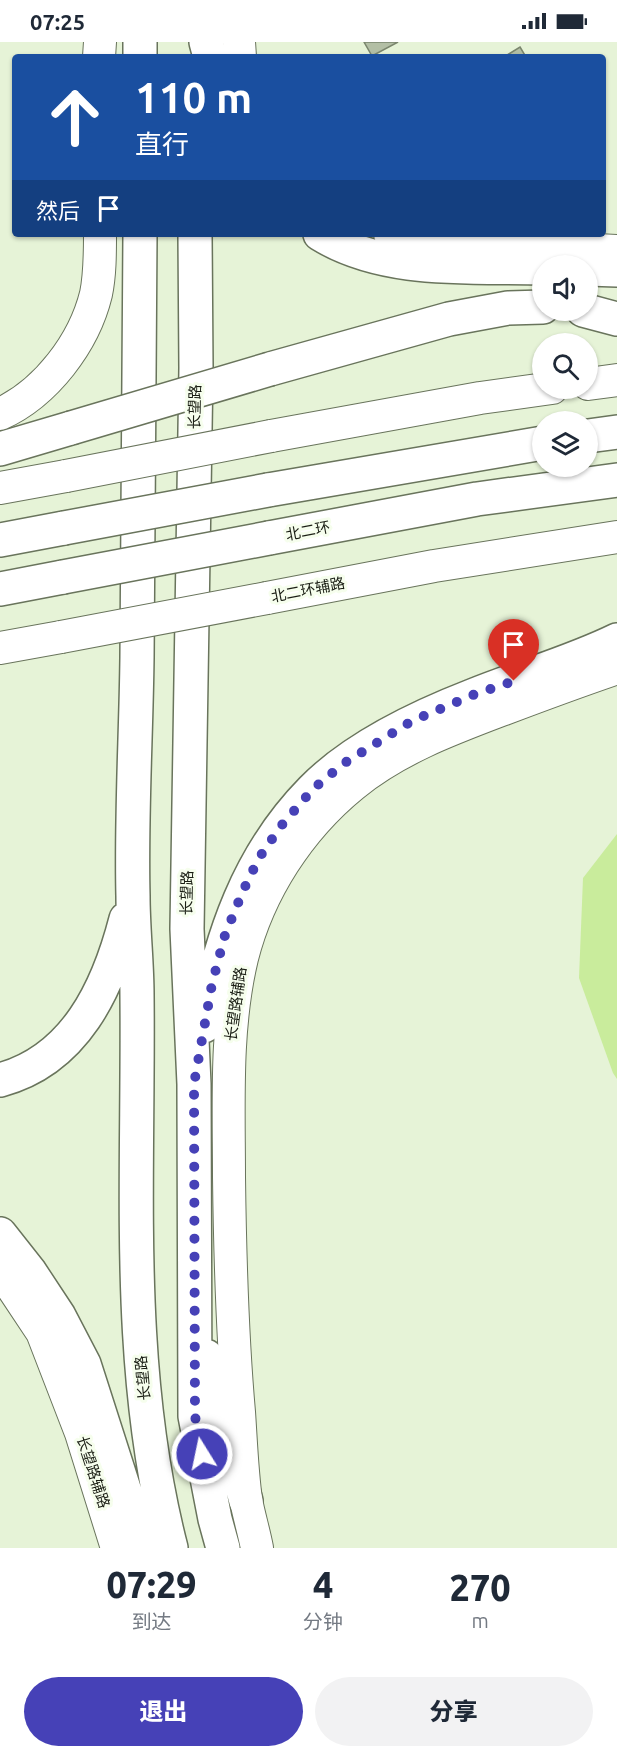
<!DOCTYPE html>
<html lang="zh">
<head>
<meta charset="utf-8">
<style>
  body { margin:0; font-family:Ubuntu,"Noto Sans SC",sans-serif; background:#f2f2f3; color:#1f2937; height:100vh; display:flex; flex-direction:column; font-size:22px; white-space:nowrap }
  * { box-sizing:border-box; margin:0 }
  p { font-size:20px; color:#747a83 }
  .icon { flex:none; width:33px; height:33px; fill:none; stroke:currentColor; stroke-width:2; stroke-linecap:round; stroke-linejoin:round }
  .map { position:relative; height:1506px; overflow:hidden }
  .details { display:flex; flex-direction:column; background:#fff; flex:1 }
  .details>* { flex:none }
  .top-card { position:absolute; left:12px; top:12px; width:594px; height:183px; border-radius:6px; box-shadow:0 2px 4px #0004; background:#1a4fa0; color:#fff; overflow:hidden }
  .tools { position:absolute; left:532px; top:213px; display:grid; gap:12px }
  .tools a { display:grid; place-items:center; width:66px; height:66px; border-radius:50%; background:#fff; box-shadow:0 2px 4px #0004; font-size:30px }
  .pin { position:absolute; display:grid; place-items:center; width:51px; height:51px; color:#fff; margin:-62px -26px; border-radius:50% 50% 50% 0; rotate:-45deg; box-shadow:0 0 6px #0007 }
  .pin .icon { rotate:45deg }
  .me { position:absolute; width:66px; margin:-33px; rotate:350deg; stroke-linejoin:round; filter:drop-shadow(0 0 4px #0008) }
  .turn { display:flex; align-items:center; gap:21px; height:126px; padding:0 24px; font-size:27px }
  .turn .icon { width:78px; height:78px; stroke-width:2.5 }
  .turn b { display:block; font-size:42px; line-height:51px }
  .then { display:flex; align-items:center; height:57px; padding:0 24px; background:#0003; gap:12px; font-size:22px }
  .eta { display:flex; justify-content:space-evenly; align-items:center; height:102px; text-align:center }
  .eta b { font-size:36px; font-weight:800; line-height:42px }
  .cta { display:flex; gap:12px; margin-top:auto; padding:12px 24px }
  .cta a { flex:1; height:69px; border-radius:36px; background:#4641b7; color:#fff; font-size:24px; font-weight:800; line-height:69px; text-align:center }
  .cta a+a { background:#f2f2f3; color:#1f2937 }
  .status { display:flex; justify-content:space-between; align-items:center; height:42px; padding:0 30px; background:#fff; direction:ltr }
  .status svg { height:16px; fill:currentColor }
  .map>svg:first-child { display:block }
</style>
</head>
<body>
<div class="status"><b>07:25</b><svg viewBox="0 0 49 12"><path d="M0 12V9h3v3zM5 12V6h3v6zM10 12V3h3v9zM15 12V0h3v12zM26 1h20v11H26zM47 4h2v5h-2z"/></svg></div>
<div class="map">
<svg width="617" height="1506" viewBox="0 0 617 1506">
  <rect width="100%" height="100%" fill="#e6f3d7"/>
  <path fill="#c9ec9c" d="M 617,792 L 617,1037 L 613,1031 L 579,936 L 583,836 Z"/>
  <path fill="#b3bfa5" stroke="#7a856d" stroke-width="1.5" d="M 364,0 L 398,0 L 372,14 Z
    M 520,5 L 526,15 L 504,15 Z"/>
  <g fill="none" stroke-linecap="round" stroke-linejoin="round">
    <g stroke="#69745c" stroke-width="34">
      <path id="secondary" d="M 239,0 L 240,15
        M 99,15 L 100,0
        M 390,192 L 444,200 L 617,209
        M 588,342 L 617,338
        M 0,372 C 46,351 84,301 96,252 C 100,233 100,212 100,192
        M 271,394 L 480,356 L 552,346
        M 0,446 L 66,434
        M 267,556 L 434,524 L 617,495
        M 0,606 L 61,595
        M 0,1227 L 42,1290 L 81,1391 L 117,1506
        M 257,1506 C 254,1490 249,1474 246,1458 C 242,1429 241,1399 239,1370 C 232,1292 230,1214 229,1135 C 229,1062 225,987 242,916 C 259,849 299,787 353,743 C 397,707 451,687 504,667 C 541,653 579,639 617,626"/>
    </g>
    <g stroke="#69745c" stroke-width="36">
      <path id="primary" d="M 206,0 L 210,15
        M 140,15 L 140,0
        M 140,192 C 140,333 139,474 137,616 C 136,695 131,775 133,854 C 133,887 137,920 137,953 C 139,1139 124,1324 171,1506
        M 195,192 L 196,326 L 187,887 L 194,1042 L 195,1374 L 215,1477 L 223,1506
        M 320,192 C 385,232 470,224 543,226
        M 588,227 L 617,228
        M 583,268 L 617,277
        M 270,327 L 449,277 L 508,266 L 543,265
        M 0,407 L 71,386
        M 204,984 C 220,896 248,813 312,748 C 354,705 418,675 472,654 C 521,634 570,621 617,598
        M 0,1038 C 75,1018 108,947 126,877
        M 0,1192 L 30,1230 L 59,1274 L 84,1322 L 143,1506
        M 206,1314 L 246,1459"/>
    </g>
    <g stroke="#69745c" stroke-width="36">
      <path id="highway" d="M 588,394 L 617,390
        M 268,448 L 543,401
        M 269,496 L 477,457 L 617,438
        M 0,498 L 64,486
        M 0,547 L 63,535"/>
    </g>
    <use href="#secondary" stroke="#fff" stroke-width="32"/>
    <use href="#primary" stroke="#fff" stroke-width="33"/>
    <use href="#highway" stroke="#fff" stroke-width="33"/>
    <g stroke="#69745c" stroke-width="34" stroke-linecap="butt">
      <path id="secondary-bridge" d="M 66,434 L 271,394
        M 61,595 L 267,556"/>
    </g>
    <g stroke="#69745c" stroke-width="36" stroke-linecap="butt">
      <path id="primary-bridge" d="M 71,386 L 270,327"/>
    </g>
    <g stroke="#69745c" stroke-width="36" stroke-linecap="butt">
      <path id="highway-bridge" d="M 64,486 L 268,448
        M 63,535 L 269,496"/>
    </g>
    <use href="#secondary-bridge" stroke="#fff" stroke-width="32"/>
    <use href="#primary-bridge" stroke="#fff" stroke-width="33"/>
    <use href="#highway-bridge" stroke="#fff" stroke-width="33"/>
  </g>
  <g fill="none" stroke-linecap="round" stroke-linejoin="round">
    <path stroke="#4641b7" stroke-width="10" stroke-dasharray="0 18" d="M 202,1412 L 195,1374 L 194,1042 L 212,942 L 225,893 L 243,849 L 259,816 L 281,784 L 313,747 L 343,722 L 412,679 L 473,653 L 514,639"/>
  </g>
  <g text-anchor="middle" stroke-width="6" stroke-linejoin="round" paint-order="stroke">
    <g font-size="15" fill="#1a1e14" stroke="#f6feed">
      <text transform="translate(195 365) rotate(-89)" y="5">长望路</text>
      <text transform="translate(308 489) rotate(-11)" y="5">北二环</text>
      <text transform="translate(308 548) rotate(-11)" y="5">北二环辅路</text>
      <text transform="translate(187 851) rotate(-89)" y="5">长望路</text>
      <text transform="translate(236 962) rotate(-82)" y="5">长望路辅路</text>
      <text transform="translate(143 1336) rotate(-95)" y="5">长望路</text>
      <text transform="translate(93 1430) rotate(72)" y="5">长望路辅路</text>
    </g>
  </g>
</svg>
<div class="tools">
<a><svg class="icon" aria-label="sound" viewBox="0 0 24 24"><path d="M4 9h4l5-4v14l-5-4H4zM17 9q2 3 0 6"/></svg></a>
<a><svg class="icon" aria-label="search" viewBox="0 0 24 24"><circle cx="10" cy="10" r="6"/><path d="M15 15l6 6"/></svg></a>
<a><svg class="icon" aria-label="layers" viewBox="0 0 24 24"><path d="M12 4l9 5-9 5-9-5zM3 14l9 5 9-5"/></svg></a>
</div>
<div class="pin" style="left:514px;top:639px;background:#d93025"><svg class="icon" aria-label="arrive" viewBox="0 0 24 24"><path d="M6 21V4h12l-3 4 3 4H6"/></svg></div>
<svg class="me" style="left:202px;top:1412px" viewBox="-20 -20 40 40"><circle r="17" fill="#4641b7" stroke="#fff" stroke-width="3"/><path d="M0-11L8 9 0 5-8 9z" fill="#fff"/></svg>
<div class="top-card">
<div class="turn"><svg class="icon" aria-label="ahead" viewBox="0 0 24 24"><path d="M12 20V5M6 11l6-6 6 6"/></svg><div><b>110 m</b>直行</div></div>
<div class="then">然后<svg class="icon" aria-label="arrive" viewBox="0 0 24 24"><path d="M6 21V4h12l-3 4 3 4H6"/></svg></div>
</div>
</div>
<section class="details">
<div class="eta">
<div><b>07:29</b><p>到达</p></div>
<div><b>4</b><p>分钟</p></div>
<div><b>270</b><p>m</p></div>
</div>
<div class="cta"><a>退出</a><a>分享</a></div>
</section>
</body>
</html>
